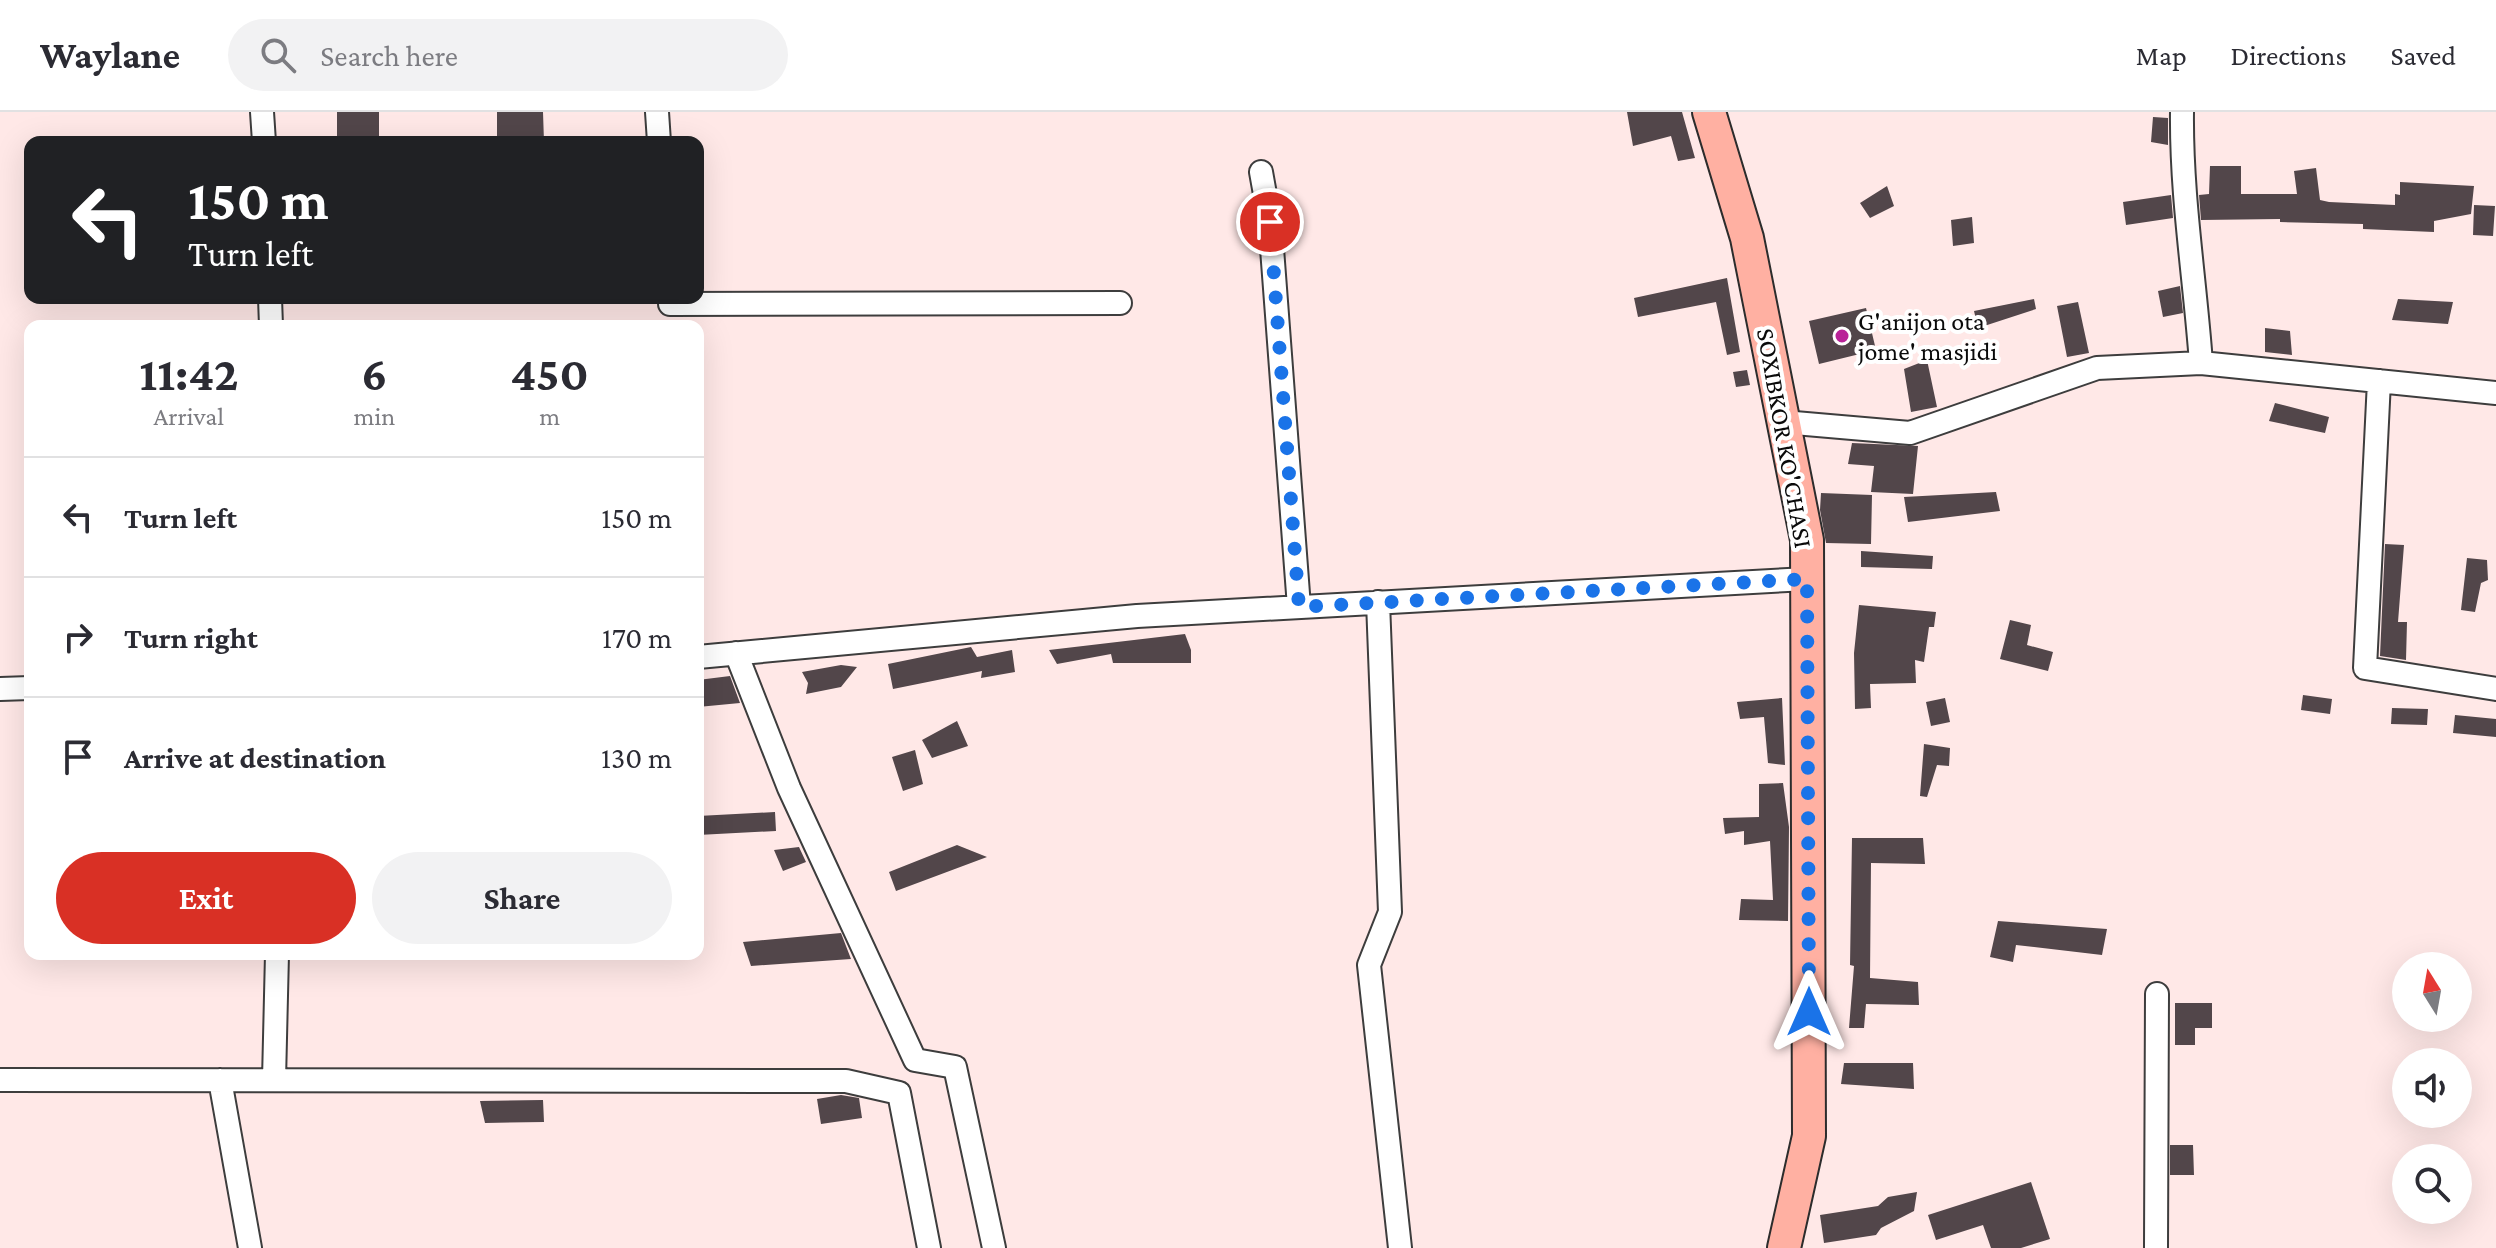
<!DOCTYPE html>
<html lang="en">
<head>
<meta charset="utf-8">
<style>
  body { margin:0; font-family:"Crimson Pro",serif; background:#f2f2f3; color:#2b2b33; height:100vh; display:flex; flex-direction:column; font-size:30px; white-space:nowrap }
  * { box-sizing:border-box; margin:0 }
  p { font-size:26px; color:#7c7c81 }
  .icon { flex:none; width:44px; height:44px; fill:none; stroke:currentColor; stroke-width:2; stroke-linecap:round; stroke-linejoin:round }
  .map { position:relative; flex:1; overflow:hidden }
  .side { position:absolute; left:24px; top:208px; width:680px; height:640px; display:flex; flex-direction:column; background:#fff; border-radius:16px; box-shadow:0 8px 32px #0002 }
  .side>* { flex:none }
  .banner { position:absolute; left:24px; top:24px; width:680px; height:168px; border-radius:16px; box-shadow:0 8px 32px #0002; background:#202124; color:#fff; overflow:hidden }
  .needle { width:52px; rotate:349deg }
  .buttons { position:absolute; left:2392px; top:840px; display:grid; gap:16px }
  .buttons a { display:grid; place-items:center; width:80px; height:80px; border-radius:50%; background:#fff; box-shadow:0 8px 32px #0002; font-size:40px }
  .pin { position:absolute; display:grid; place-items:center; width:68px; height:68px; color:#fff; margin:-34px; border:4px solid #fff; border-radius:50%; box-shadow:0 2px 8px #0007 }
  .me { position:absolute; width:88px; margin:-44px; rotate:0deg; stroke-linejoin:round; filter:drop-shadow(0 0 6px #0008) }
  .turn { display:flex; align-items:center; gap:28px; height:168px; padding:0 32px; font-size:36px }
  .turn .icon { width:104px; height:104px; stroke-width:2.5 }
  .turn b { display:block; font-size:56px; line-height:68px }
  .eta { display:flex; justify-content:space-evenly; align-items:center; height:136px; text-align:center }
  .eta b { font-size:48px; font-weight:700; line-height:56px }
  .action { display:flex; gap:16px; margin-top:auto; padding:16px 32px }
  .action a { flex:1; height:92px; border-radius:48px; background:#d93025; color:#fff; font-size:32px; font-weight:700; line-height:92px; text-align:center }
  .action a+a { background:#f2f2f3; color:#2b2b33 }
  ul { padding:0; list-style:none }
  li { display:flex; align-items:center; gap:24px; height:120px; padding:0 32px; border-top:2px solid #e1e1e2 }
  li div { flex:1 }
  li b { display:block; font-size:30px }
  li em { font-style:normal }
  header { display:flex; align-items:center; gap:48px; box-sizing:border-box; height:112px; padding:0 40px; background:#fff; border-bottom:2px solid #e1e1e2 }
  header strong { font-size:38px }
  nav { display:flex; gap:44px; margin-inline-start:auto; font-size:28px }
  .search { width:560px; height:72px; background:#f2f2f3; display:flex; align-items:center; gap:20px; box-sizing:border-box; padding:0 28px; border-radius:44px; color:#7c7c81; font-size:30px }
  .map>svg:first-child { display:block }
</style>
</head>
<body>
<header>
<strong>Waylane</strong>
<div class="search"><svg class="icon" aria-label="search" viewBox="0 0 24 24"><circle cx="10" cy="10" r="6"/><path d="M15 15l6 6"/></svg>Search here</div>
<nav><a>Map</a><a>Directions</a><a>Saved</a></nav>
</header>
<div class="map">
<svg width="2496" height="1136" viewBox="0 0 2496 1136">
  <rect width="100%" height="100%" fill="#ffe8e7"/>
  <path fill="#52464a" d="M 337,0 L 379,0 L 379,30 L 337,30 Z
    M 497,0 L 543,0 L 544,30 L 497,30 Z
    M 1627,0 L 1682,0 L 1695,46 L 1678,49 L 1671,24 L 1633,34 Z
    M 2153,5 L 2168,6 L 2168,33 L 2151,30 Z
    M 2210,54 L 2241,54 L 2241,82 L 2297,82 L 2294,59 L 2316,56 L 2320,88 L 2329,90 L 2395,93 L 2395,82 L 2400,83 L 2400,70 L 2474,74 L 2471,102 L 2434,109 L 2434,120 L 2363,117 L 2363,112 L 2280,110 L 2280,107 L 2201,108 L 2199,83 L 2209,82 Z
    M 1887,74 L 1894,94 L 1870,106 L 1860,91 Z
    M 2171,83 L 2173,106 L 2126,113 L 2123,90 Z
    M 2474,93 L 2495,94 L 2493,124 L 2473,123 Z
    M 1972,105 L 1974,131 L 1953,134 L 1951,108 Z
    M 1727,166 L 1740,240 L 1727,243 L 1716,190 L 1638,205 L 1634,186 Z
    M 2180,174 L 2183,201 L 2163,205 L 2158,179 Z
    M 2034,187 L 2036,197 L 1978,216 L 1974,199 Z
    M 2398,187 L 2453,190 L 2448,212 L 2392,208 Z
    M 2078,190 L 2089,241 L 2067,245 L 2057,194 Z
    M 1866,196 L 1876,238 L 1819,252 L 1809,209 Z
    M 2265,216 L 2290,219 L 2292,243 L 2265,240 Z
    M 1927,248 L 1937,295 L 1911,300 L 1904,257 Z
    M 1747,258 L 1750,273 L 1736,275 L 1733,260 Z
    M 2275,291 L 2329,305 L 2325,321 L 2269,309 Z
    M 1852,331 L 1918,334 L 1913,382 L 1871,380 L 1874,354 L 1848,352 Z
    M 1996,380 L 2000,399 L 1908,410 L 1904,385 Z
    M 1821,381 L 1872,383 L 1871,432 L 1826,431 L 1820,398 Z
    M 2385,432 L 2404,433 L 2398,510 L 2407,510 L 2406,548 L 2380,544 Z
    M 1861,439 L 1933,444 L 1932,457 L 1861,455 Z
    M 2467,446 L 2487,448 L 2488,468 L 2481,471 L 2475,500 L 2461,498 Z
    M 1859,493 L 1936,500 L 1934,515 L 1929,515 L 1924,550 L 1915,548 L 1916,571 L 1870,572 L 1871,596 L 1855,597 L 1854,541 Z
    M 2010,508 L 2031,513 L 2027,533 L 2053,540 L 2048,559 L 2000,547 Z
    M 1185,522 L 1191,538 L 1191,551 L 1113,551 L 1111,542 L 1057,552 L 1049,538 Z
    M 971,535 L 977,545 L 1012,538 L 1015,560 L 981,566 L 982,559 L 893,577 L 888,552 Z
    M 841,553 L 857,555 L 841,575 L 806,582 L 808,571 L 802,560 Z
    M 730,564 L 740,591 L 698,595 L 698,568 Z
    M 2303,583 L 2332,587 L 2330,602 L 2301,598 Z
    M 1782,586 L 1785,653 L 1768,651 L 1764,605 L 1740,607 L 1737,590 Z
    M 1945,586 L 1950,610 L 1931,614 L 1926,590 Z
    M 2392,596 L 2428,597 L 2427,613 L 2391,612 Z
    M 2455,603 L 2496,607 L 2496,625 L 2453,621 Z
    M 957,609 L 968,634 L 932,646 L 922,628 Z
    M 1924,632 L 1950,636 L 1949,654 L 1937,653 L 1927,685 L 1920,684 Z
    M 915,638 L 923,672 L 903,679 L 892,645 Z
    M 1783,671 L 1789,715 L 1788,809 L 1739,808 L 1741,787 L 1773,788 L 1770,729 L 1744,733 L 1744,719 L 1725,722 L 1723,706 L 1759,705 L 1759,672 Z
    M 775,700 L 776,719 L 698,723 L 698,704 Z
    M 1852,726 L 1923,726 L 1925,752 L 1871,751 L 1870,866 L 1918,870 L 1919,893 L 1866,892 L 1864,916 L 1849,916 L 1854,854 L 1850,853 Z
    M 957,733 L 987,745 L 896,779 L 889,760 Z
    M 799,735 L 806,750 L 783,759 L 774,738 Z
    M 1998,809 L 2107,817 L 2102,843 L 2016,833 L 2013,850 L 1990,845 Z
    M 841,821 L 851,847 L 751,854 L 743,830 Z
    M 2175,891 L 2212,891 L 2212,916 L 2195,916 L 2195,933 L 2175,933 Z
    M 1844,951 L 1913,951 L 1914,977 L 1841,972 Z
    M 841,983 L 859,986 L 862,1006 L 821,1012 L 817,987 Z
    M 543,988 L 544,1010 L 485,1011 L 480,989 Z
    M 2170,1033 L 2193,1033 L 2194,1063 L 2170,1063 Z
    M 2031,1070 L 2050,1127 L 2021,1136 L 1991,1136 L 1983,1113 L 1936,1128 L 1928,1103 Z
    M 1917,1080 L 1914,1099 L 1881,1116 L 1876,1123 L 1824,1131 L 1820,1103 L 1878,1094 L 1888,1085 Z"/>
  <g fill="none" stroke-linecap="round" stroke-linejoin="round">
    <g stroke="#3d3d3d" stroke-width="26">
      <path id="street" d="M 262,0 L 264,30
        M 657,0 L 659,30
        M 2182,0 C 2181,84 2195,167 2201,251
        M 1261,60 L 1270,110 L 1299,495
        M 270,186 L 271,214
        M 670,192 L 1120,191
        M 2379,269 L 2365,556 L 2496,577
        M 1783,310 L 1910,321 L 2097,256 L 2201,251 L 2496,281
        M 1378,490 L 1390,800 L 1369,853 L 1400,1136
        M 736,541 L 789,676 L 915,948 L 955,955 L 994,1136
        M 698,545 L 1137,504 L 1807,467
        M 0,577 L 30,576
        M 0,968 L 846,969 L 899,981 L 929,1136
        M 220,968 L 250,1136
        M 274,968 L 277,842
        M 2156,1136 L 2157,882"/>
    </g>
    <g stroke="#2c2c2c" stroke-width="36">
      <path id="secondary" d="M 1709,0 L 1747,126 L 1807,428 L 1809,1024 L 1784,1136"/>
    </g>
    <use href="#street" stroke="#fff" stroke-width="22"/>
    <use href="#secondary" stroke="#ffb0a2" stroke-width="32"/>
  </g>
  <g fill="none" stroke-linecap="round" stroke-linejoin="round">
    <path stroke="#1a73e8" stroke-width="14" stroke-dasharray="0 25.2" d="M 1270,110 L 1299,495 L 1807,467 L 1809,900"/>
  </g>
  <circle fill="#b92298" stroke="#fff" stroke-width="3" cx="1842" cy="224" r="8"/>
  <g text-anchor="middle" stroke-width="8" stroke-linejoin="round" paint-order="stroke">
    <g font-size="26" fill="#0a0a0a" stroke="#fff" text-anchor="start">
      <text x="1858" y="218">G'anijon ota<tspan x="1858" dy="30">jome' masjidi</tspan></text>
    </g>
    <g font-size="26" fill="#0a0a0a" stroke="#fff">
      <text transform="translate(1785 326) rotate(80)" y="9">SOXIBKOR KO'CHASI</text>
    </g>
  </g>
</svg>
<div class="buttons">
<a><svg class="needle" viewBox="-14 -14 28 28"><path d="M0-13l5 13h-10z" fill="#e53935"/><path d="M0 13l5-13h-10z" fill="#7c7c81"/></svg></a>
<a><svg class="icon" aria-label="sound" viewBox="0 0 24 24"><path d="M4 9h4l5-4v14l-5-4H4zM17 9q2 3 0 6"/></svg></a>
<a><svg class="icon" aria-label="search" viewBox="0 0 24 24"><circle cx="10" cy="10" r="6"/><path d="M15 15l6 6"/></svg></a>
</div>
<div class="pin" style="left:1270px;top:110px;background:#d93025"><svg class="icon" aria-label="arrive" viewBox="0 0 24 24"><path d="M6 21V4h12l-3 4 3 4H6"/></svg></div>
<svg class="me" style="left:1809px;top:900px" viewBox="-20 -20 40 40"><path d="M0-17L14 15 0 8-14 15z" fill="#1a73e8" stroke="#fff" stroke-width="4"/></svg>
<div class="banner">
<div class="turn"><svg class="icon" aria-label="left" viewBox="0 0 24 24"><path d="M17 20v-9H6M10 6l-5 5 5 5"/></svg><div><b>150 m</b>Turn left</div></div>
</div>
<section class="side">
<div class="eta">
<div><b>11:42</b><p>Arrival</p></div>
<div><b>6</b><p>min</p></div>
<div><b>450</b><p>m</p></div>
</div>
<ul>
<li><svg class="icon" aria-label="left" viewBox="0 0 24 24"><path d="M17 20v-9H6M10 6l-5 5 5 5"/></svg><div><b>Turn left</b></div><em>150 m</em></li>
<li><svg class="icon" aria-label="right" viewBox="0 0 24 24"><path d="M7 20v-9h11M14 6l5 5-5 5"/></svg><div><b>Turn right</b></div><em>170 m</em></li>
<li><svg class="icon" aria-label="arrive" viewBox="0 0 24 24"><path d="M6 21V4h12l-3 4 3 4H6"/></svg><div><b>Arrive at destination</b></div><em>130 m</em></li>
</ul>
<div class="action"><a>Exit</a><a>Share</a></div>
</section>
</div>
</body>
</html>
